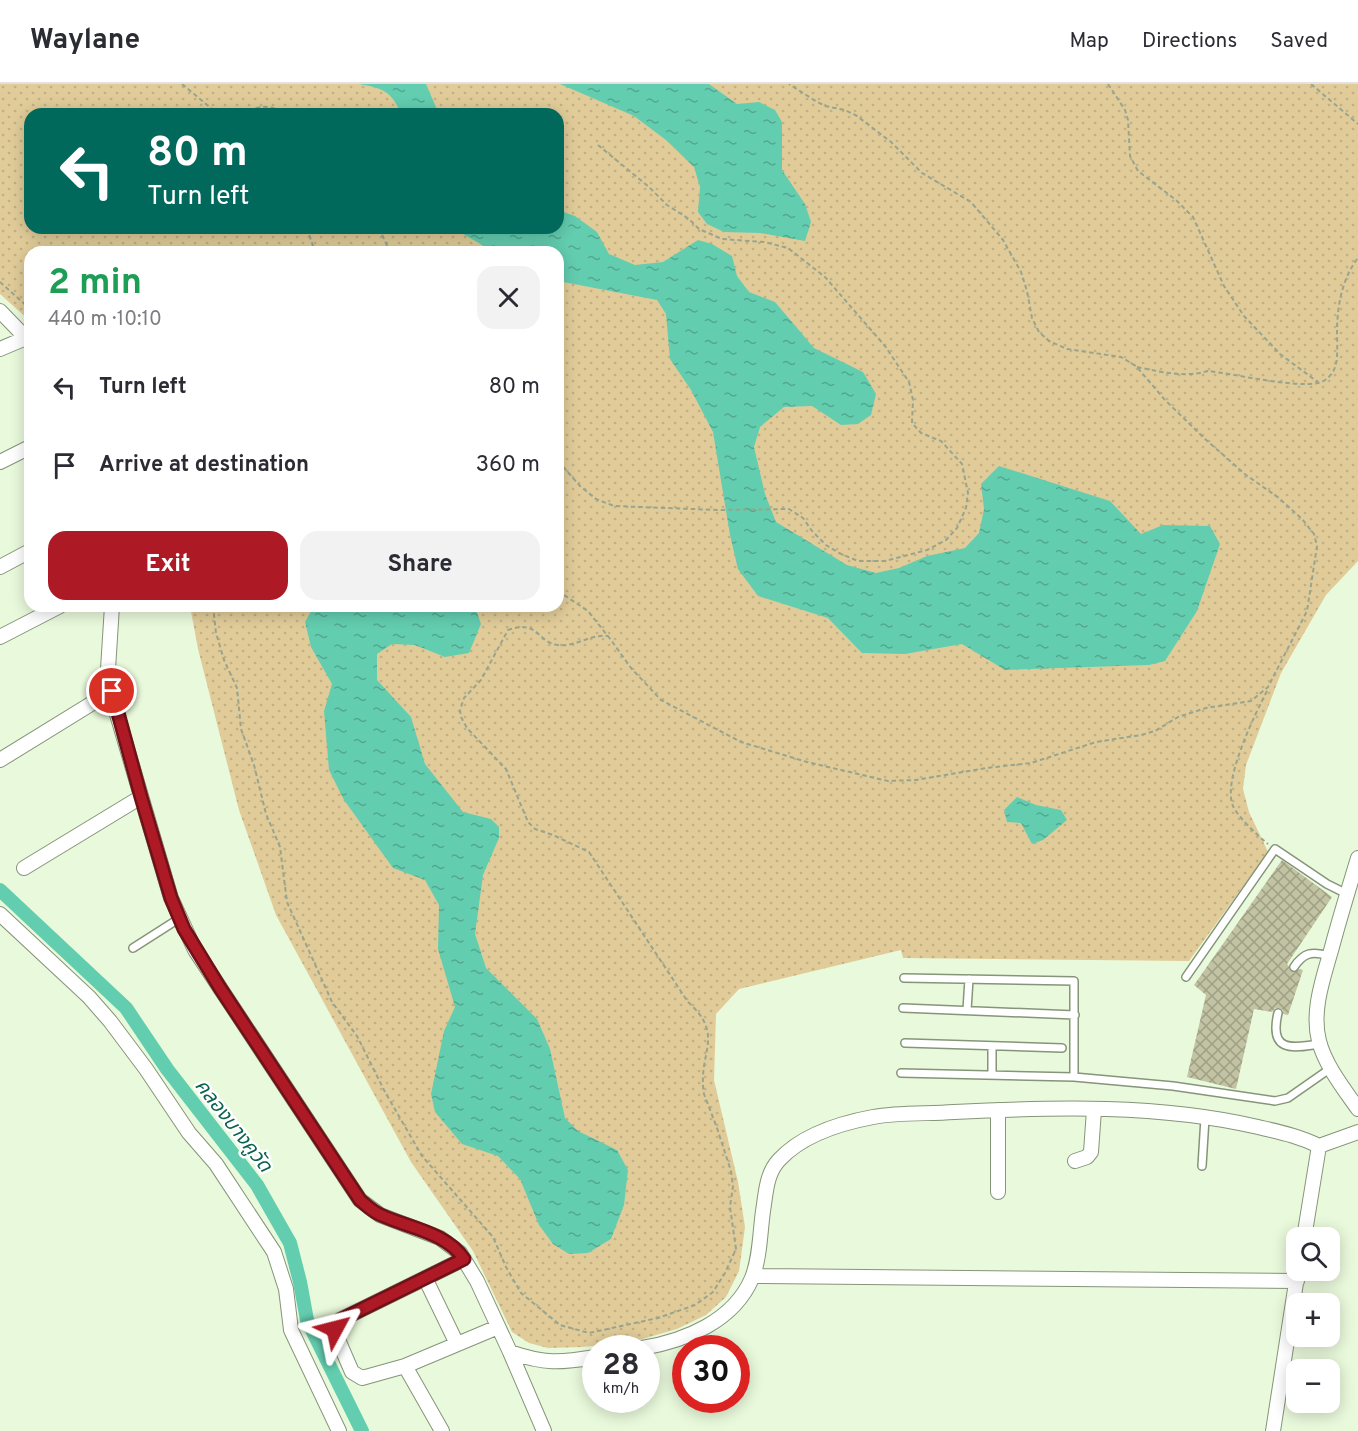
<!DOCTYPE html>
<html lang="en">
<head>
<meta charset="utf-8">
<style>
  body { margin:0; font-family:Overpass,"Noto Sans Thai",sans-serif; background:#f2f2f3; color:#2b2b33; height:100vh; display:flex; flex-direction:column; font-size:22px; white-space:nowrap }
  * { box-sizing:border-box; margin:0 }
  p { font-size:20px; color:#7c7c81 }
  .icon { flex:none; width:33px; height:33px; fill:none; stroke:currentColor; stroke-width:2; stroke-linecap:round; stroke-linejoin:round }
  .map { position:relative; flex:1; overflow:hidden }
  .drawer { position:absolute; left:24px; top:162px; width:540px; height:366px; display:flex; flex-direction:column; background:#fff; border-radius:18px; box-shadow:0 3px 15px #0003 }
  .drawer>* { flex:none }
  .guide { position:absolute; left:24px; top:24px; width:540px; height:126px; border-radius:18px; box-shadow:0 3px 15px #0003; background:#00695c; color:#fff; overflow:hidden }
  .controls { position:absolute; left:1286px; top:1143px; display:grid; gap:12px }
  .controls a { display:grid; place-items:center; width:54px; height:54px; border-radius:12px; background:#fff; box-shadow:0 3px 15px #0003; font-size:30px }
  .speed { position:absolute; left:582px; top:1251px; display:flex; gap:12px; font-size:30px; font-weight:700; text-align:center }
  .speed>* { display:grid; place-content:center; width:78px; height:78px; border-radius:50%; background:#fff; box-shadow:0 3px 15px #0003; line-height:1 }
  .speed small { font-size:15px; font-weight:400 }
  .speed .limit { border:9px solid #d22; background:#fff; color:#111 }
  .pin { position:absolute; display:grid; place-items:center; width:51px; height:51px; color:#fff; margin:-26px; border:3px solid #fff; border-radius:50%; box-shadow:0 2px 6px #0007 }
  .me { position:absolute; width:66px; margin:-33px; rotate:52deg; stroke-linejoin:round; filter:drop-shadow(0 0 4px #0008) }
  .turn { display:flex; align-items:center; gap:21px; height:126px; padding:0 24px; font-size:27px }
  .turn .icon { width:78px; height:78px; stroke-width:2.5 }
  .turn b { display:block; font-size:42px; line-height:51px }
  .round { display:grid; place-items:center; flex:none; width:63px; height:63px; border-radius:18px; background:#f2f2f3 }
  .summary { display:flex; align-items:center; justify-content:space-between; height:102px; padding:0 24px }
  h1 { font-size:36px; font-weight:700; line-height:45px; color:#1e9e55 }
  .action { display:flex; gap:12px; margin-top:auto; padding:12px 24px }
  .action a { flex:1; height:69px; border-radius:18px; background:#ad1a25; color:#fff; font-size:24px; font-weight:700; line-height:69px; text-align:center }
  .action a+a { background:#f2f2f3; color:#2b2b33 }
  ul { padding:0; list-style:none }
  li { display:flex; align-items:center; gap:18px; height:78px; padding:0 24px }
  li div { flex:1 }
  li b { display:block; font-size:22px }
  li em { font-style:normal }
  header { display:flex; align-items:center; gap:36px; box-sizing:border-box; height:84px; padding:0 30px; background:#fff; border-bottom:2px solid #e1e1e2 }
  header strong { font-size:28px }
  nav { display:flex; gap:33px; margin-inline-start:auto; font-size:21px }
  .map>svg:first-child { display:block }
</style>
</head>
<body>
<header>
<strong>Waylane</strong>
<nav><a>Map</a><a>Directions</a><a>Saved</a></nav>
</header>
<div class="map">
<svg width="1358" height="1347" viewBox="0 0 1358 1347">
  <defs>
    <pattern id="grass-dots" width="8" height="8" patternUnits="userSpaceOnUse" patternTransform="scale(1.5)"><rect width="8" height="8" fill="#e1cc99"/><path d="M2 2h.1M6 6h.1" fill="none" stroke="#c2b084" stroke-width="1.8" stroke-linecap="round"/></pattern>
    <pattern id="water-ripples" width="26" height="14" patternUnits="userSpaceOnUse" patternTransform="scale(1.5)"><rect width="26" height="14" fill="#63cdaf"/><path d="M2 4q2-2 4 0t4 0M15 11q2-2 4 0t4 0" fill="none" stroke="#52a78f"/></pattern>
    <pattern id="building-cross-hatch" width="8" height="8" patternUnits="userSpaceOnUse" patternTransform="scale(1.5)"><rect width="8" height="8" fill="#c2c3a3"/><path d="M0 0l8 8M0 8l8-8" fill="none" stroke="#9e9f85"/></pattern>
  </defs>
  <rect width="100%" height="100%" fill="#e9f9db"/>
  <path fill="url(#grass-dots)" fill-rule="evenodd" d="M 0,0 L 1358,0 L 1358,477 L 1326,511 L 1281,589 L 1246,681 L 1243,705 L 1249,728 L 1268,768 L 1189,877 L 903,874 L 901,866 L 739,905 L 716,930 L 714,996 L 738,1098 L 745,1143 L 739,1187 L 726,1213 L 706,1231 L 677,1245 L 632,1258 L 582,1263 L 548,1264 L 529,1259 L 512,1248 L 473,1167 L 411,1078 L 276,831 L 239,726 L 198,565 L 190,522 L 558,522 L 558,168 L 30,168 L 30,237 L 0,210 ZM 30,30 L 558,30 L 558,144 L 30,144 Z"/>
  <path fill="url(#water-ripples)" d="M 359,0 L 426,0 L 439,30 L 401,30 C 392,7 382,4 359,0 Z
    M 560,0 L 709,0 L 737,20 L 759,18 L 775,26 L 782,38 L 782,86 L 805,120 L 811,138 L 805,157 L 760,149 L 724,148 L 707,140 L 698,128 L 700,103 L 694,83 L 666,56 L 634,32 Z
    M 558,126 L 575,132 L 597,148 L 609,170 L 635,181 L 663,178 L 698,156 L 712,160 L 732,172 L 737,192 L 749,208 L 775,218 L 814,264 L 863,288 L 876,310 L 871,331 L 858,340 L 841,341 L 812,322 L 784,323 L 760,343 L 754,363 L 765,410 L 776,438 L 847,481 L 876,489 L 899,484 L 927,472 L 965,464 L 979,449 L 984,425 L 981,400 L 999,382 L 1110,417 L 1141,450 L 1163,441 L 1210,442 L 1220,460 L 1197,527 L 1165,577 L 1149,581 L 1005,586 L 962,560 L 905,570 L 862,569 L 828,534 L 758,512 L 738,485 L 730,451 L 713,348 L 691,306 L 670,275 L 666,230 L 657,216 L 558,197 L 558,168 L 486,168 L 482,161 L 453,144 L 558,144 Z
    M 314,522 L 475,522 L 481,540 L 469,569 L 445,573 L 415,561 L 392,560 L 377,570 L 377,596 L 411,633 L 425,680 L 463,728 L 491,735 L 499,743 L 499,754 L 483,791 L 475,850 L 486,884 L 537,935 L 550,965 L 565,1034 L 578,1047 L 617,1066 L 628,1086 L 624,1121 L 611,1155 L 588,1169 L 569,1170 L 553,1160 L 539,1141 L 520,1095 L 498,1072 L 462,1060 L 435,1028 L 431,1010 L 444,947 L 455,923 L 438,865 L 439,821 L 425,796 L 393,784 L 344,716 L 329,686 L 324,627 L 332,600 L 311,563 L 305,538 Z
    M 1017,713 L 1036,721 L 1061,726 L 1067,736 L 1043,756 L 1032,760 L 1021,739 L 1007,738 L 1004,726 Z"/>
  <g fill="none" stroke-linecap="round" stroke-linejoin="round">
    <path stroke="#63cdaf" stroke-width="14" d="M 0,806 L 126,924 L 167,985 L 257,1101 L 290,1159 L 300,1198 L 307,1236 L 362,1347"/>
  </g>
  <path fill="url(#building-cross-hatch)" d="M 1282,776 L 1332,813 L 1287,880 L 1293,888 L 1300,885 L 1303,886 L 1288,931 L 1283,930 L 1283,926 L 1279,924 L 1275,924 L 1272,928 L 1254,925 L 1236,1005 L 1187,993 L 1206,911 L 1194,901 Z"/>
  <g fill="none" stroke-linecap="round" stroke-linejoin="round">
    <g stroke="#869479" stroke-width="10">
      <path id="service" d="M 133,864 L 180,834
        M 1294,883 C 1304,868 1312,867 1330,872
        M 1186,893 L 1275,765 L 1327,800 L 1347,810
        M 904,894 L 1074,897 L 1074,993
        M 903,924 L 1075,931
        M 967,926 L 969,895
        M 1278,929 C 1269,967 1290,965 1319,960
        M 905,959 L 1062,964
        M 901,989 L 1074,993 L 1173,1002 L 1275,1017 L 1288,1014 L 1331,984
        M 992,991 L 992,962
        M 1202,1082 L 1205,1034"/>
    </g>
    <g stroke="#869479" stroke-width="16">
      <path id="minor" d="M 0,227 L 30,258
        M 0,265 L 26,254
        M 0,378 L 30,363
        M 0,483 L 30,467
        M 112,522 L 108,585 L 114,620 L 171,814 L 195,866 L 360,1116 L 380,1131 L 440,1154 L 460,1169 L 477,1197 L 510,1268 C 545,1280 559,1279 596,1273
        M 0,553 L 60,522
        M 0,676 L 112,607
        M 1358,774 C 1349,804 1340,833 1332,863 C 1324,892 1311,926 1319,957 C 1325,981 1344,1005 1358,1025
        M 24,784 L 141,713
        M 0,830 L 89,913 L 110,937 L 146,985 L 189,1049 L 216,1080 L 274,1168 L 286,1205 L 291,1246 L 339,1347
        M 1075,1077 L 1087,1073 L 1091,1068 L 1094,1026
        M 998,1108 L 998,1026
        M 1304,1154 L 1319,1062
        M 464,1175 L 340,1236 L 336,1240 L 336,1251 L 352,1288 L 362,1294 L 405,1282 L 498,1243
        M 753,1192 L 1297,1197
        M 425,1194 L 457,1260
        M 642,1264 C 685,1257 734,1237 752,1194 C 760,1174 760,1149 763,1127 C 766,1109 766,1090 779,1076 C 802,1051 841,1039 873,1033 C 899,1028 928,1030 954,1028 C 1055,1023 1159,1020 1258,1043 C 1279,1048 1299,1052 1319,1062 L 1358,1048
        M 510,1268 L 544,1347
        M 405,1282 L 442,1347
        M 1273,1347 L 1298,1186"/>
    </g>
    <path stroke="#98a48e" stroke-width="2" stroke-dasharray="4.5 3" stroke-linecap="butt" d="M 182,0 L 212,25 L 223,30
      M 1108,0 L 1125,26 L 1128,36 L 1130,72 L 1138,87 L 1176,116 L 1193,133 L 1224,202 L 1244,232 L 1280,270 L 1319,299
      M 1311,0 L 1358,40
      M 242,30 C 257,22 270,19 284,30
      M 307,144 L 315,168
      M 379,144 L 390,168
      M 0,198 L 30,225
      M 1137,283 C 1162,288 1184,294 1208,287 C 1235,290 1294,304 1318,299 C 1327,297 1334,289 1336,280 C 1338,270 1337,258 1337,248 C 1337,223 1342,194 1358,174
      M 558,377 L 580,402 L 596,415 L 614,422 L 719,426 L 789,425 L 803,434 L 812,447 L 826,461 L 839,469 L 858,477 L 885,477 L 927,466 L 946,456 L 957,444 L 966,424 L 968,409 L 962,380 L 941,357 L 921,349 L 912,339 L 913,316 L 909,298 L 885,262 L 825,193 L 788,164 L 764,158 L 722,155 L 699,145 L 689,135 L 667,121 L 649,103 L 598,61
      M 558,507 L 588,527 L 611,556 L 631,584 L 661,616 L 741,658 L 807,678 L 888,697 L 916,696 L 986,684 L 1031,679 L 1096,658 L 1141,651 L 1155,647 L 1178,633 L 1206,624 L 1251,617 L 1268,603 L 1307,527 L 1317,462 L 1314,450 L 1302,435 L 1279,414 L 1246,391 L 1204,354 L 1165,316 L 1136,282 L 1121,273 L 1067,265 L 1049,257 L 1039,248 L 1032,234 L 1027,207 L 1021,188 L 1003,156 L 971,118 L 922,89 L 891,58 L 857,32 L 845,26 L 825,22 L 814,16 L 789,0
      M 213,522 L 216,549 L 224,576 L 237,604 L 241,645 L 254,681 L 266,730 L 280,763 L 287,818 L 332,918 L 357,952 L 385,1008 L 422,1072 L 493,1153 L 506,1183 L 521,1209 L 560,1241 L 589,1249 L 658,1234 L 695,1221 L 713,1208 L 725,1189 L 736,1165 L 730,1123 L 733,1102 L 731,1087 L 717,1044 L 704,1010 C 697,969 726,952 688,918 L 589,768 L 553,751 L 535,745 L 528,738 L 506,685 L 467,644 L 461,633 L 460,626 L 464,614 L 481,596 L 508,546 C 539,535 536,558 558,561 C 577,563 589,550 608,552
      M 1267,607 C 1255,630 1222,697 1233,722 C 1237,732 1259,753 1268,760"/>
    <use href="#service" stroke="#fff" stroke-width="7"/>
    <use href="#minor" stroke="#fff" stroke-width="14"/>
  </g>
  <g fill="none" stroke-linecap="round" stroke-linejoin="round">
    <g stroke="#701118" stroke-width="15">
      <path id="route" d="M 112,607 L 141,713 L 171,814 L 184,845 L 220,904 L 360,1116 C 367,1122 374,1129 383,1132 C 410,1144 447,1149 464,1175 L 340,1236 L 335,1245"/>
    </g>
    <use href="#route" stroke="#ad1a25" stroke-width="10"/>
  </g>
  <g text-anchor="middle" stroke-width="5" stroke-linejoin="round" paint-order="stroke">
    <g font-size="20" font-style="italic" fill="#0a634f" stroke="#fff">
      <text transform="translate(234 1041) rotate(52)" y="7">คลองบางคูวัด</text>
    </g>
  </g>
</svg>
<div class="controls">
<a><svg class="icon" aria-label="search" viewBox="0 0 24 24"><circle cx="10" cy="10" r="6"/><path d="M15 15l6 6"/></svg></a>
<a>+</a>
<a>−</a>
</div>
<div class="speed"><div>28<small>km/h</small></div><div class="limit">30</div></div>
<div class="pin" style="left:112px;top:607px;background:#d93025"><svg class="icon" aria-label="arrive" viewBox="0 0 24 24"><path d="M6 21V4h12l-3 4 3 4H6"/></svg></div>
<svg class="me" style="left:335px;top:1245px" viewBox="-20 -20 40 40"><path d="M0-17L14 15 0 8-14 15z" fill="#ad1a25" stroke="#fff" stroke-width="4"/></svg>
<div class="guide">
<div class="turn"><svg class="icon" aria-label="left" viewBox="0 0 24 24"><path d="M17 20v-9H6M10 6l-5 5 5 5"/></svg><div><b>80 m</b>Turn left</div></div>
</div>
<section class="drawer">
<div class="summary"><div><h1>2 min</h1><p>440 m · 10:10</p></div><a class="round"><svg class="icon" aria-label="close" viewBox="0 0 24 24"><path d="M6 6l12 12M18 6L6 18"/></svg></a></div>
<ul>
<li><svg class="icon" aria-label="left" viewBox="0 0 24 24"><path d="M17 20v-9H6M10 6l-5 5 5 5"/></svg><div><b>Turn left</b></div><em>80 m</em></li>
<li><svg class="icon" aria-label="arrive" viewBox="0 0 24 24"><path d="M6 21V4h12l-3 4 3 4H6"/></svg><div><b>Arrive at destination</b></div><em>360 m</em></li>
</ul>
<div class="action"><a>Exit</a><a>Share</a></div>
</section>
</div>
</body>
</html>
